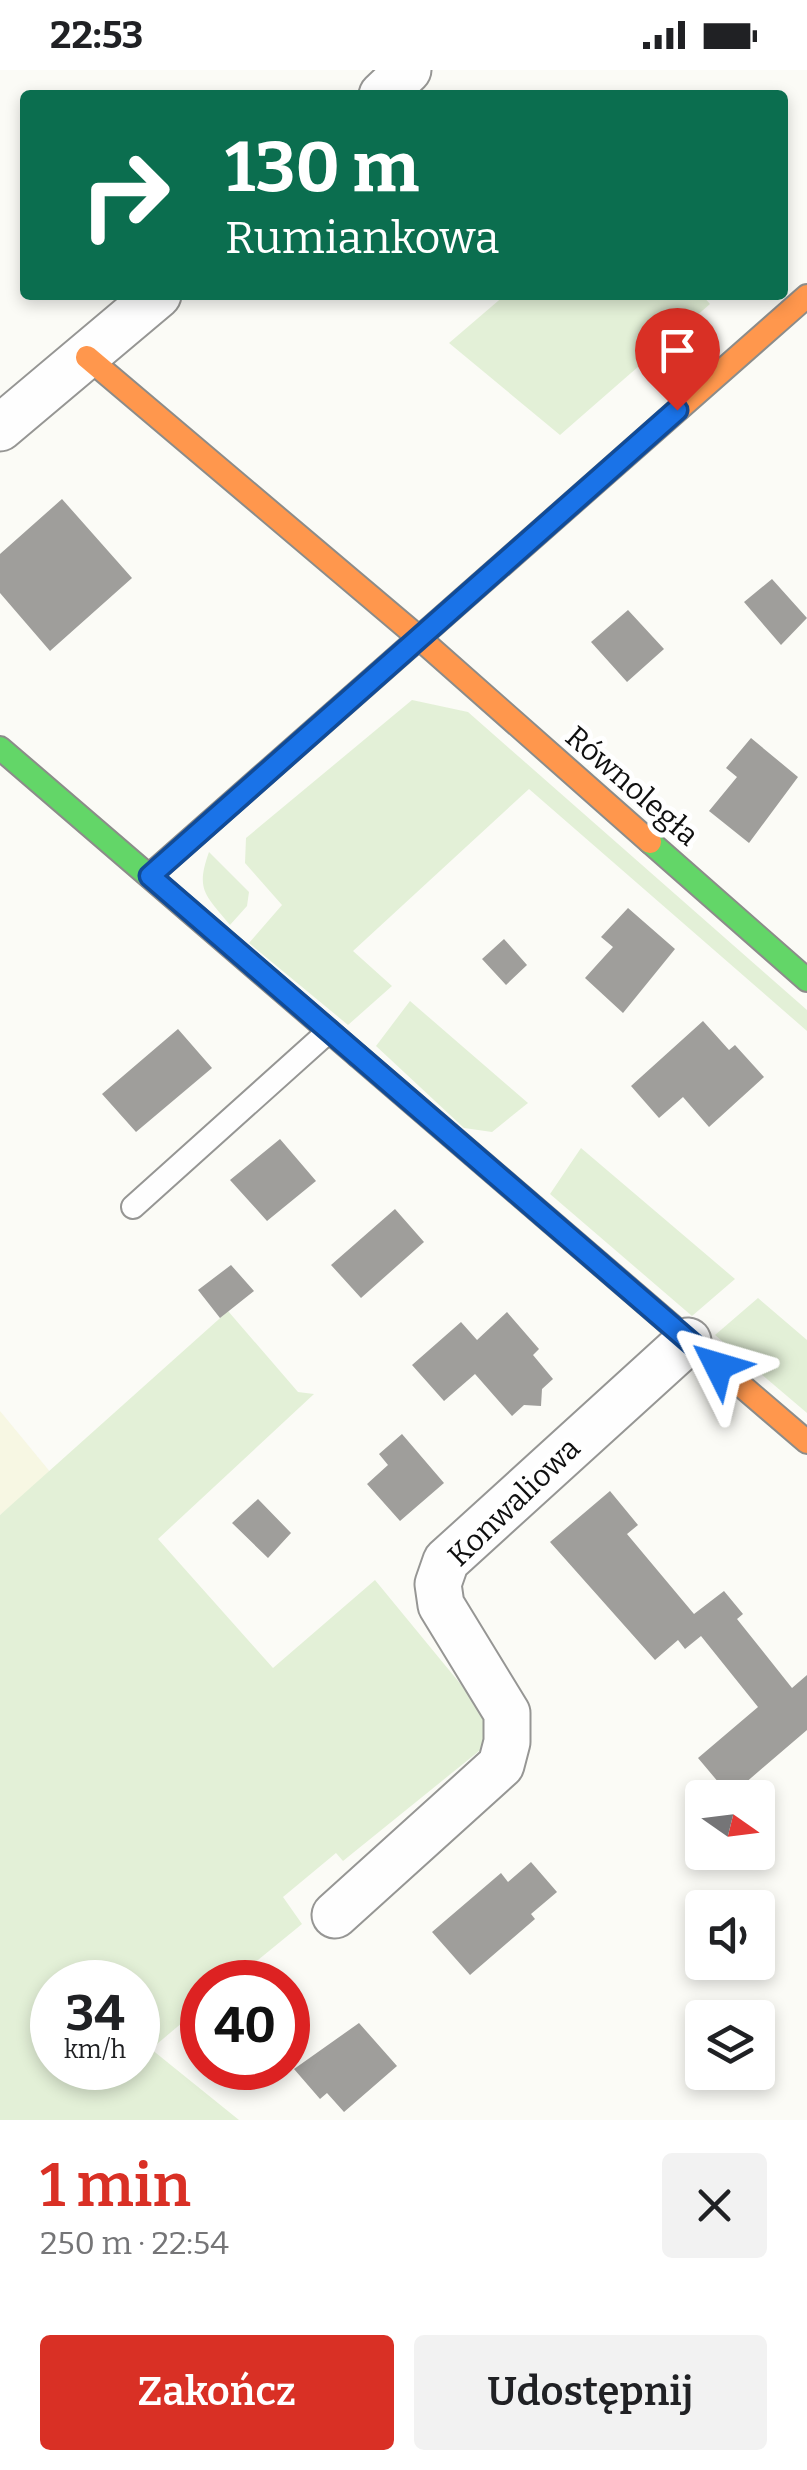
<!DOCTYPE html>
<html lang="pl">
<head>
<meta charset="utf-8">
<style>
  body { margin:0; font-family:Bitter,serif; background:#f2f2f2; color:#202124; height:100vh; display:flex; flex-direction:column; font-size:38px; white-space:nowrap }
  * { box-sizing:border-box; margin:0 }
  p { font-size:32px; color:#757577 }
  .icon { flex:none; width:55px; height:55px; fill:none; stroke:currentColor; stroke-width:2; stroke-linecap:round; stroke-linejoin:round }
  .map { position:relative; height:2050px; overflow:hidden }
  .sheet { display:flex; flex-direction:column; background:#fff; flex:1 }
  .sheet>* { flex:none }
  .guide { position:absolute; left:20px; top:20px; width:768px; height:210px; border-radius:10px; box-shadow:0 5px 15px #0003; background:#0b6e4f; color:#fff; overflow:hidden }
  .needle { width:65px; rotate:104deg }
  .controls { position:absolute; left:685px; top:1710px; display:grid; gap:20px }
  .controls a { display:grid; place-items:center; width:90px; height:90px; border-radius:10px; background:#fff; box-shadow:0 5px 15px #0003; font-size:50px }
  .speed { position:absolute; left:30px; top:1890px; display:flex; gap:20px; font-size:50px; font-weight:700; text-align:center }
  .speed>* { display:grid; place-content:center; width:130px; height:130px; border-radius:50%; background:#fff; box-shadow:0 5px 15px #0003; line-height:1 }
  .speed small { font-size:25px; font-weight:400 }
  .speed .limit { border:15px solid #d22; background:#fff; color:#111 }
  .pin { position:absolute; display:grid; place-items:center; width:85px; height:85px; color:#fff; margin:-102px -42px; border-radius:50% 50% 50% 0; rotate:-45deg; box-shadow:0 0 10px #0007 }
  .pin .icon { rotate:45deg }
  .me { position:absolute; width:110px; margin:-55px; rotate:310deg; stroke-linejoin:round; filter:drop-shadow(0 0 8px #0008) }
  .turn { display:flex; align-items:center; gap:35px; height:210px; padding:0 40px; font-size:45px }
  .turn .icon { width:130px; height:130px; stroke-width:2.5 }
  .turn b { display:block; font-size:70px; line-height:85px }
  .round { display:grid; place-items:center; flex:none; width:105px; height:105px; border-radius:10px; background:#f2f2f2 }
  .headline { display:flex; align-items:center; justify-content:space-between; height:170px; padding:0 40px }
  h1 { font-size:60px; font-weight:600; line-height:75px; color:#d93025 }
  .cta { display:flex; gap:20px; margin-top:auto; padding:20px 40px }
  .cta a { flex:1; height:115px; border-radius:10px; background:#d93025; color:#fff; font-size:40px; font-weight:600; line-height:115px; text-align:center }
  .cta a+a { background:#f2f2f2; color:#202124 }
  .status { display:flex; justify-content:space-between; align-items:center; height:70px; padding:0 50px; background:#fff; direction:ltr }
  .status svg { height:28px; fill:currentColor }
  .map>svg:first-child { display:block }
</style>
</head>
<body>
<div class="status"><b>22:53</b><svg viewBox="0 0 49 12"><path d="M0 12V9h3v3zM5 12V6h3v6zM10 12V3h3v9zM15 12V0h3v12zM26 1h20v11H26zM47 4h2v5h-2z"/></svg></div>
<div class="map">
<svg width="807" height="2050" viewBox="0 0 807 2050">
  <rect width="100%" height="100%" fill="#fbfbf6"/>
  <path fill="#f7f7e3" d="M 0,1341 L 51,1403 L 0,1445 Z"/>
  <path fill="#e3f0d7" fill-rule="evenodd" d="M 505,225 L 702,225 L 710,234 L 560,365 L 449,273 Z
    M 412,630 L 468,642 L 807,940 L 807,961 L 529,719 L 353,881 L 392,916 L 348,955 L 249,873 L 282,835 L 245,793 L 246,768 Z
    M 209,782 L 249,822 L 247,836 L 230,855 C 206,825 195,821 209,782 Z
    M 410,931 L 528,1033 L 492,1062 L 464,1058 L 376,976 Z
    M 581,1078 L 735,1209 L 692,1246 L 550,1124 Z
    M 758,1228 L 807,1270 L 807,1343 L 715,1265 Z
    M 228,1241 L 298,1322 L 314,1324 L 158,1469 L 273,1598 L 375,1510 L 486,1645 L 484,1677 L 343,1791 L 336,1783 L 283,1827 L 302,1854 L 231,1912 L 202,1912 L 202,1936 L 151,1979 L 239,2050 L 0,2050 L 0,1445 ZM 52,1912 L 138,1912 L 138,1998 L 52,1998 Z"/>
  <path fill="#9f9e9b" d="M 62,429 L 132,508 L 50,581 L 0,523 L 0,484 Z
    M 772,509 L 807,548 L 781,575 L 744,532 Z
    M 628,540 L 664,579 L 627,612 L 591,572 Z
    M 751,668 L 798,707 L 749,773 L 709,741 L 737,707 L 726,698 Z
    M 628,838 L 675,879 L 623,943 L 585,908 L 613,877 L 601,867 Z
    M 504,869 L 527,895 L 506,915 L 482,889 Z
    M 703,951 L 729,980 L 735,975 L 764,1007 L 709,1057 L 683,1027 L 659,1048 L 631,1016 Z
    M 178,959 L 212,998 L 136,1062 L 102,1024 Z
    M 280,1069 L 316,1111 L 267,1151 L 230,1110 Z
    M 395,1139 L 424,1172 L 361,1228 L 331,1195 Z
    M 231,1195 L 254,1221 L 220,1248 L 198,1220 Z
    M 507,1242 L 539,1279 L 533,1285 L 553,1309 L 542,1319 L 541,1336 L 524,1335 L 512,1346 L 475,1304 L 444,1331 L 412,1295 L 461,1252 L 477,1270 Z
    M 402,1364 L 444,1413 L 400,1451 L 367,1414 L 388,1395 L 379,1384 Z
    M 610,1421 L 638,1455 L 627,1464 L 694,1544 L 724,1521 L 743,1544 L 737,1549 L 792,1618 L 807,1605 L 807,1660 L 730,1726 L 698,1688 L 758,1637 L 701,1566 L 685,1579 L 678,1570 L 655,1590 L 550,1472 Z
    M 258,1429 L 291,1463 L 268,1488 L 232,1453 Z
    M 531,1792 L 557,1822 L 531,1844 L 535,1849 L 470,1905 L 432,1862 L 501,1803 L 508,1812 Z
    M 359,1953 L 397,1996 L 344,2042 L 327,2023 L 320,2029 L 294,1999 Z"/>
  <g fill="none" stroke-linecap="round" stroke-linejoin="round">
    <g stroke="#969694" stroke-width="26">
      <path id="lane" d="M 133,1137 L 329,961"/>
    </g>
    <g stroke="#969694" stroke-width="49">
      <path id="street" d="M 382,25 L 408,0
        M 0,358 L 158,225
        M 335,1845 L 501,1695 L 507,1672 L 507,1643 L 441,1535 L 438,1514 L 446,1491 L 688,1271"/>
    </g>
    <g stroke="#8c8c8a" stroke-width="26">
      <path id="fast" d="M 0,678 L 358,986
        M 650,772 L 807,910"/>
    </g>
    <g stroke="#8c8c8a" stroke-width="26">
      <path id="slow" d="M 87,287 L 418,567 L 650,772
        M 149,806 L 807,226
        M 358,986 L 807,1372"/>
    </g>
    <use href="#lane" stroke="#fefefe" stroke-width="22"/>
    <use href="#street" stroke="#fefefe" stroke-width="45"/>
    <use href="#fast" stroke="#63d668" stroke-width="22"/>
    <use href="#slow" stroke="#ff974d" stroke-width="22"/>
  </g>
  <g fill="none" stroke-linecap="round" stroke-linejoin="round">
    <g stroke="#114b97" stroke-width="25">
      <path id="route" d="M 677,340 L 150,806 L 718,1296"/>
    </g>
    <use href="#route" stroke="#1a73e8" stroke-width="18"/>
  </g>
  <g text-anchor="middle" stroke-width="10" stroke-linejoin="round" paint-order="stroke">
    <g font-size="30" fill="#101010" stroke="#fff">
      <text transform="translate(632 716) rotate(41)" y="10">Równoległa</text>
      <text transform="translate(514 1432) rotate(-44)" y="10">Konwaliowa</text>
    </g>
  </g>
</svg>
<div class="controls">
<a><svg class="needle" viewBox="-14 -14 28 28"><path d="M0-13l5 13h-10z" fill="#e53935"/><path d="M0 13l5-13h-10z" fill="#757577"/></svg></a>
<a><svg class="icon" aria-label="sound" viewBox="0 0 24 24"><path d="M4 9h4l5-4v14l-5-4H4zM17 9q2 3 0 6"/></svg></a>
<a><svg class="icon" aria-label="layers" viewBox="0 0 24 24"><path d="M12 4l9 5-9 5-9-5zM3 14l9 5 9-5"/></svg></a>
</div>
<div class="speed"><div>34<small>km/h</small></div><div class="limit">40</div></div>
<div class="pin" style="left:677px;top:340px;background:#d93025"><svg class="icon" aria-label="arrive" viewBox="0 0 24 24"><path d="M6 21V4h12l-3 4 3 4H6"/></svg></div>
<svg class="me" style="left:718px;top:1296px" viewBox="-20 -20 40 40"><path d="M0-17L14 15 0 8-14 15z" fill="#1a73e8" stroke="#fff" stroke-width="4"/></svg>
<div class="guide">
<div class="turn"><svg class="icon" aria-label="right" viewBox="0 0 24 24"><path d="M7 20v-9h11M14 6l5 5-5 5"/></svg><div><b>130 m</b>Rumiankowa</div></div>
</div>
</div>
<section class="sheet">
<div class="headline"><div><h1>1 min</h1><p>250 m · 22:54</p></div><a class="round"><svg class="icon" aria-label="close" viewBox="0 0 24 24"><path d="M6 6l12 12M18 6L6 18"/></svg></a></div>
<div class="cta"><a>Zakończ</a><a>Udostępnij</a></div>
</section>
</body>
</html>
